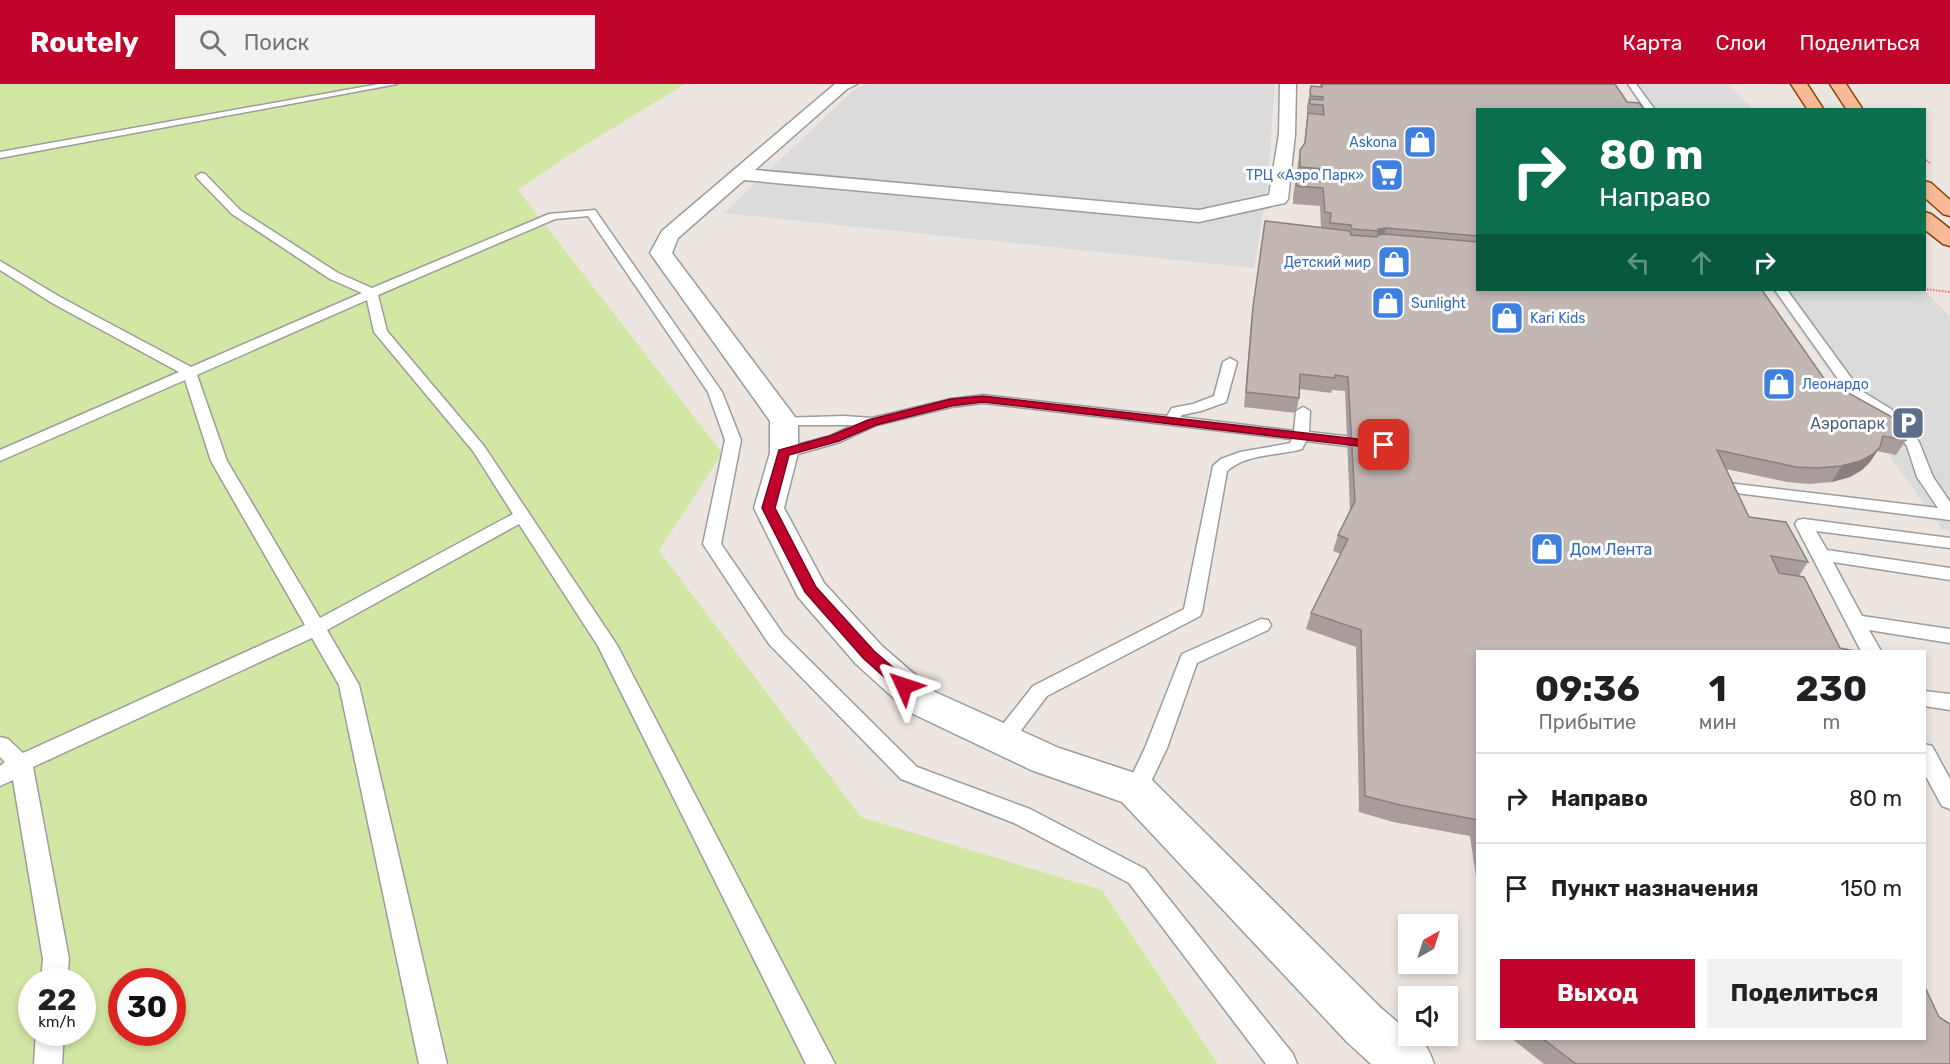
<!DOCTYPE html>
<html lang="ru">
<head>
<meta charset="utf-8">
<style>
  body { margin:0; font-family:Rubik,sans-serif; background:#f2f2f2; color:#202124; height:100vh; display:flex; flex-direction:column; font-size:22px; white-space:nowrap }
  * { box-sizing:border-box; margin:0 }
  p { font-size:20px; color:#757577 }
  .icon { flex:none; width:33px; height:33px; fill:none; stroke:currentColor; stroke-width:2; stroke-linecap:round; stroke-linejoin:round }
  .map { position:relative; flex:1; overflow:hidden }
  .details { position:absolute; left:1476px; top:566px; width:450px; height:390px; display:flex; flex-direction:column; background:#fff; border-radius:0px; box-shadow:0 3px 9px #0003 }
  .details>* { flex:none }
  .top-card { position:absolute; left:1476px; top:24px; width:450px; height:183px; border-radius:0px; box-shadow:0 3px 9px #0003; background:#0b6e4f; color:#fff; overflow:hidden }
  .needle { width:39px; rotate:39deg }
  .tools { position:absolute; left:1398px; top:830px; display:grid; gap:12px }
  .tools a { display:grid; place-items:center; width:60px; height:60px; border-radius:0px; background:#fff; box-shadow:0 3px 9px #0003; font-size:30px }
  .speed { position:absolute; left:18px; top:884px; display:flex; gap:12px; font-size:30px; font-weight:700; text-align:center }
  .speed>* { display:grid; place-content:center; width:78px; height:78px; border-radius:50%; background:#fff; box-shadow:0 3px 9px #0003; line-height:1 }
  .speed small { font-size:15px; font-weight:400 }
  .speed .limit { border:9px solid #d22; background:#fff; color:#111 }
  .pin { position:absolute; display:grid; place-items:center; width:51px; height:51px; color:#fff; margin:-26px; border-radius:12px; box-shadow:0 3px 9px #0006 }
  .me { position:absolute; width:66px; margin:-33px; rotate:312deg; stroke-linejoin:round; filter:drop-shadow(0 0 4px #0008) }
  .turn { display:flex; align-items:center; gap:21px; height:126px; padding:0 24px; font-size:27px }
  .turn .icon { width:78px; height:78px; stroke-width:2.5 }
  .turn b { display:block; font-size:42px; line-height:51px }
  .lanes { display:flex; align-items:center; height:57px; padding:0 24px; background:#0003; justify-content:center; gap:30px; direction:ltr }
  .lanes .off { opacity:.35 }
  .eta { display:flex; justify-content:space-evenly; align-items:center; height:102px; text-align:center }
  .eta b { font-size:36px; font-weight:700; line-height:42px }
  .action { display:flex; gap:12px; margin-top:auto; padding:12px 24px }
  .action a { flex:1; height:69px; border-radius:0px; background:#c1042c; color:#fff; font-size:24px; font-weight:700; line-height:69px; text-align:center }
  .action a+a { background:#f2f2f2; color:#202124 }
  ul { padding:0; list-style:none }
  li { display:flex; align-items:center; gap:18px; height:90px; padding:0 24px; border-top:2px solid #e0e0e0 }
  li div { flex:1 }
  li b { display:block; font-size:22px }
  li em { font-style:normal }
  header { display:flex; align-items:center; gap:36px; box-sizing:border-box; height:84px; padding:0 30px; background:#c1042c; color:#fff }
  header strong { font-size:28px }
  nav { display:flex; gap:33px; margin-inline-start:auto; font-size:21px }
  .search { width:420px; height:54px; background:#f2f2f2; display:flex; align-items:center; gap:15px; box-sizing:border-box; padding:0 21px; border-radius:0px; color:#757577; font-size:22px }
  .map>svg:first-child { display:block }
</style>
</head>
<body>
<header>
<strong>Routely</strong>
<div class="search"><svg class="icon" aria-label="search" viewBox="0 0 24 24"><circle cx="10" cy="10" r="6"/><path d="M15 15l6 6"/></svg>Поиск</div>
<nav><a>Карта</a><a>Слои</a><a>Поделиться</a></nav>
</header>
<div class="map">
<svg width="1950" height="980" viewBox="0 0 1950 980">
  <rect width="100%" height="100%" fill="#ece5e0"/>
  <path fill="#d3e7a5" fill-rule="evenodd" d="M 0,0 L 685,0 L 567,72 L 518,106 L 722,369 L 659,467 L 861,733 L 1102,806 L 1218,980 L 0,980 ZM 32,897 L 82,897 L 82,948 L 32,948 ZM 122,897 L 172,897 L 172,948 L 122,948 Z"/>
  <path fill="#dbdbdb" d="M 868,0 L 1275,0 L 1267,105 L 1254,184 L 724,129 L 856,4 Z
    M 1625,0 L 1728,0 L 1752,25 L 1643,25 Z
    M 1771,206 L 1924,206 L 1950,233 L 1950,447 L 1942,445 Z"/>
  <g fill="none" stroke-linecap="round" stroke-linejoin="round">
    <g stroke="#9c9c9c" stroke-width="3">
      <path id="lane" d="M 379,0 L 397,0 L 0,74 L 0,68 Z
        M 1628,0 L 1636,0 L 1655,26 L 1646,26 Z
        M 201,89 L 205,90 L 240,126 L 338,189 L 372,204 L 549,130 L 595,126 L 722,308 L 741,356 L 721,460 L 783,550 L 917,683 L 1030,725 L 1145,785 L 1293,970 L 1297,980 L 1266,980 L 1129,799 L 1014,739 L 901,695 L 769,560 L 703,460 L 725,356 L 708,308 L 588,132 L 555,135 L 378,211 L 387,247 L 484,362 L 617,561 L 835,980 L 806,980 L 598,562 L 519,440 L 327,546 L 359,601 L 447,980 L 419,980 L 339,601 L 312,554 L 33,683 L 69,875 L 67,897 L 41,897 L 43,875 L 13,696 L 0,702 L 0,682 L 5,678 L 0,673 L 0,653 L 8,655 L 23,669 L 305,541 L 211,377 L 185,296 L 0,377 L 0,366 L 179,288 L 52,219 L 0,186 L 0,177 L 60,213 L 191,283 L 362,209 L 330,195 L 232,130 L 197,94 L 196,92 ZM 367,216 L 374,248 L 473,367 L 513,430 L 320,534 L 227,377 L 197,291 Z
        M 1775,206 L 1787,206 L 1860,306 L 1891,325 L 1919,358 L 1933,393 L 1950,418 L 1950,436 L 1705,405 L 1703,402 L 1705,399 L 1711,397 L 1938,424 L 1917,393 L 1907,362 L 1881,331 L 1850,312 Z
        M 1230,274 L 1237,278 L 1226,318 L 1201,327 L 1182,331 L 1180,333 L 1294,347 L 1296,327 L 1303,323 L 1310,327 L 1309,348 L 1371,355 L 1379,360 L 1371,365 L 1306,357 L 1302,365 C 1278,372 1247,369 1227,387 L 1202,528 L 1200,532 L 1047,612 L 1010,661 L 1002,663 L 994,661 L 991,655 L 1033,602 L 1184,525 L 1213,382 L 1221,375 L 1240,368 L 1286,360 L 1290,359 L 1292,355 L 983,319 L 951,323 L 877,341 L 840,358 L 784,374 L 776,369 L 778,366 L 830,352 L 853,341 L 784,341 L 777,337 L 779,334 L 844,332 L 872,334 L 951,315 L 983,311 L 1167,332 L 1172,324 L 1193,320 L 1214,312 L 1223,278 Z
        M 1804,435 L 1950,454 L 1950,464 L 1816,447 L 1827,466 L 1950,484 L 1950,496 L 1833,478 L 1862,532 L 1950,545 L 1950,559 L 1869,546 L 1881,567 L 1861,567 L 1795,440 L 1798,436 Z
        M 1261,535 L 1268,536 L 1271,541 L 1268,546 L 1197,579 L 1167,664 L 1147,706 L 1144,712 L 1136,715 L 1128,712 L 1125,706 L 1145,664 L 1182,570 Z
        M 1924,607 L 1950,610 L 1950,626 L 1924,622 Z
        M 1924,660 L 1932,662 L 1950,695 L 1950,725 L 1942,722 L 1924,689 Z
        M 36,948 L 64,948 L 62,980 L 34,980 Z"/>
    </g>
    <g stroke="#9c9c9c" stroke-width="3">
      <path id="street" d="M 835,0 L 857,0 L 847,5 L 755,86 L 1199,126 L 1269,111 L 1279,50 L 1280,0 L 1296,0 L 1295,50 L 1288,115 L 1285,119 L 1199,138 L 744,96 L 678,154 L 672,169 L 798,337 L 798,369 L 784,424 L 824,499 L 882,562 L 935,608 L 1059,664 L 1150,694 L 1381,924 L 1408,947 L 1408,951 C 1423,951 1430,968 1434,980 L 1371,980 L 1347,958 L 1122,718 L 1031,686 L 909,628 L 856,580 L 798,513 L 754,424 L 770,369 L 770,337 L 650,169 L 662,147 Z"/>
    </g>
    <g stroke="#8e4203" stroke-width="3">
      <path id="primary" d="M 1791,0 L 1807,0 L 1824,26 L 1808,26 Z
        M 1830,0 L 1846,0 L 1863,26 L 1847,26 Z
        M 1924,97 L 1931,99 L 1950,116 L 1950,132 L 1943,130 L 1924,113 Z
        M 1924,128 L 1931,130 L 1950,145 L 1950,162 L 1943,160 L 1924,145 Z"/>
    </g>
    <path stroke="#f76777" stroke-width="2" stroke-dasharray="1.5 1.5" stroke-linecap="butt" d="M 1924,74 L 1931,80
      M 1924,205 L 1950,208"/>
    <use href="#lane" fill="#fff" fill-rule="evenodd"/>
    <use href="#street" fill="#fff" fill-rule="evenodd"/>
    <use href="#primary" fill="#faba98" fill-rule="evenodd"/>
  </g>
  <path fill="#a89d9b" d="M 1320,0 L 1615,0 L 1478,26 L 1478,206 L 1825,296 L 1906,356 L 1896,371 L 1877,367 L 1870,378 L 1862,386 L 1850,393 L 1832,398 L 1809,400 L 1787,398 L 1726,385 L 1749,433 L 1808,478 L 1799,492 L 1478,567 L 1478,807 L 1470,752 L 1393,738 L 1359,728 L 1356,563 L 1306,545 L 1311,529 L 1341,470 L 1333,467 L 1338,451 L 1350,426 L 1345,307 L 1332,306 L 1331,309 L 1300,305 L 1299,314 L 1296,329 L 1244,323 L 1251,237 L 1265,137 L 1321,144 L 1320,122 L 1293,120 L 1293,113 L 1300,66 L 1304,62 L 1307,34 L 1307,22 L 1311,2 L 1320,3 Z
    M 1511,954 L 1924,954 L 1950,980 L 1544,980 Z"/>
  <path fill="#88807e" d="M 1386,144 L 1382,163 L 1375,163 L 1378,145 Z
    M 1880,363 L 1870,378 L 1862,386 L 1850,393 L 1832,398 L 1841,382 Z"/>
  <path fill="#c3b7b4" stroke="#88807e" stroke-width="1.5" d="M 1322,0 L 1615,0 L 1627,18 L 1639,19 L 1645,26 L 1478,26 L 1478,152 L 1386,144 L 1378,145 L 1379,147 L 1352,145 L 1351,141 L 1330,139 L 1331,129 L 1325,128 L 1323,104 L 1297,102 L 1296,95 L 1325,98 L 1324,85 L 1300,83 L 1300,66 L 1305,59 L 1308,29 L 1324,31 L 1323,21 L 1310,20 L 1310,15 L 1323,16 L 1323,13 L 1311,12 L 1310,7 L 1311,2 L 1322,3 Z
    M 1265,137 L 1350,147 L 1351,151 L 1377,153 L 1378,151 L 1385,150 L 1478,158 L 1478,206 L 1762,206 L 1825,296 L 1892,333 L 1906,356 L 1883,352 L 1880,363 L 1872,371 L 1860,377 L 1841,382 L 1818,384 L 1796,383 L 1717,366 L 1749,433 L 1786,438 L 1808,478 L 1771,472 L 1779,489 L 1804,493 L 1840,564 L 1855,567 L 1478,567 L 1478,736 L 1400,721 L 1365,712 L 1361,546 L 1311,529 L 1348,455 L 1338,451 L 1355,417 L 1348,293 L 1335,291 L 1335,294 L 1300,290 L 1299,314 L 1246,308 L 1253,223 Z
    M 1924,901 L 1939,933 L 1950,940 L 1950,980 L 1576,980 L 1542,954 L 1924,954 Z"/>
  <path fill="#c1042c" stroke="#7d031d" stroke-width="1.5" d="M 983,312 L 1384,358 L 1390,361 L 1384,365 L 983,318 L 951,322 L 876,341 L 839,357 L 789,371 L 775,424 L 816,503 L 874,567 L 910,598 L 912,602 L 910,606 L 899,606 L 864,575 L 805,508 L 762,424 L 779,366 L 830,352 L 868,336 L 951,315 Z"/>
  <defs>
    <g id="shop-square" transform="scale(1.725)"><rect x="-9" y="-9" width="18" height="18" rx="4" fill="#3f7fe0" stroke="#fff"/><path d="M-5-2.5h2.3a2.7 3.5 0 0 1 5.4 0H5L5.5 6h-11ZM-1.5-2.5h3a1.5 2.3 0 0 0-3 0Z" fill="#fff"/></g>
    <g id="supermarket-square" transform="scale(1.725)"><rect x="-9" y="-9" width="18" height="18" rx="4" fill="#3f7fe0" stroke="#fff"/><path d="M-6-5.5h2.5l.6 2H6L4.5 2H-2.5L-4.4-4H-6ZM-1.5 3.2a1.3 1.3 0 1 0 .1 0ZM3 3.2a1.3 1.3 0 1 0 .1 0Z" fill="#fff"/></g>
    <g id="parking-square" transform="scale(1.725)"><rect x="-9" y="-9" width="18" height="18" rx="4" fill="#5c6f8a" stroke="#fff"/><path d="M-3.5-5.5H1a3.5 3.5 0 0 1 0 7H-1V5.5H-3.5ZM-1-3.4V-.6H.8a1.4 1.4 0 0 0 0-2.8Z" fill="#fff"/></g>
  </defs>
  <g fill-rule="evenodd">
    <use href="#shop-square" x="1420" y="58"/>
    <use href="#supermarket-square" x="1387" y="91"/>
    <use href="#shop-square" x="1394" y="178"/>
    <use href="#shop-square" x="1388" y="219"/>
    <use href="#shop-square" x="1507" y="234"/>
    <use href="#shop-square" x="1779" y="300"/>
    <use href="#parking-square" x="1908" y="339"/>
    <use href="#shop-square" x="1547" y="465"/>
  </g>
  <g text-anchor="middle" stroke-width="6" stroke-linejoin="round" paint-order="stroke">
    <g font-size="14" fill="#366cbe" stroke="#fff" text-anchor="end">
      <text x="1397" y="63">Askona</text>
      <text x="1364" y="96">ТРЦ «Аэро Парк»</text>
      <text x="1371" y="183">Детский мир</text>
      <text x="1411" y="224" text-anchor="start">Sunlight</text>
      <text x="1530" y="239" text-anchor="start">Kari Kids</text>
      <text x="1802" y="305" text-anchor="start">Леонардо</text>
    </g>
    <g font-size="16" fill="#4e5e75" stroke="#fff" text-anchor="end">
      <text x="1885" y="345">Аэропарк</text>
    </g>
    <g font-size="16" fill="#366cbe" stroke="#fff" text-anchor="start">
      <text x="1570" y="471">Дом Лента</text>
    </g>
  </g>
</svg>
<div class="tools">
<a><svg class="needle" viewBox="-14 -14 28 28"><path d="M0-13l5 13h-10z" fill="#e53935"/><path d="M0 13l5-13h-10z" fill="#757577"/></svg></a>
<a><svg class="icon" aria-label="sound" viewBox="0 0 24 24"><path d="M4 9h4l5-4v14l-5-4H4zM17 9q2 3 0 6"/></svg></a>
</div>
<div class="speed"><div>22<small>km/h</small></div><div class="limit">30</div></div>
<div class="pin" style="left:1384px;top:361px;background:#d93025"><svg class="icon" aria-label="arrive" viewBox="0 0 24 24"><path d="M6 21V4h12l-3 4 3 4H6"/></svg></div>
<svg class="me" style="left:904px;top:602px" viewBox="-20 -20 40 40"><path d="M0-17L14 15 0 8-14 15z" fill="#c1042c" stroke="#fff" stroke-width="4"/></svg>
<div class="top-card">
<div class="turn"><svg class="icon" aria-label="right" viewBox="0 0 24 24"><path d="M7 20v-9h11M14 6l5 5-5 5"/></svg><div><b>80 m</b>Направо</div></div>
<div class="lanes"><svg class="icon off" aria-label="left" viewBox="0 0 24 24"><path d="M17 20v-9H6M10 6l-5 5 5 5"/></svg><svg class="icon off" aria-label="ahead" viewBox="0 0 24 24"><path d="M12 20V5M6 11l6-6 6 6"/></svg><svg class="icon" aria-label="right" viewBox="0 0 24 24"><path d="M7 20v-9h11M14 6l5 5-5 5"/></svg></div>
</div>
<section class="details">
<div class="eta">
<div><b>09:36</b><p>Прибытие</p></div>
<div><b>1</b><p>мин</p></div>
<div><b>230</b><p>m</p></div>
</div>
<ul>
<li><svg class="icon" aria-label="right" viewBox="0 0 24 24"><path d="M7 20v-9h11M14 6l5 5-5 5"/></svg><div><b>Направо</b></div><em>80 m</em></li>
<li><svg class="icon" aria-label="arrive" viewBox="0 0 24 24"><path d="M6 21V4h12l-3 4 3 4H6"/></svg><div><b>Пункт назначения</b></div><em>150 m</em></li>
</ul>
<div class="action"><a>Выход</a><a>Поделиться</a></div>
</section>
</div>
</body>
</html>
